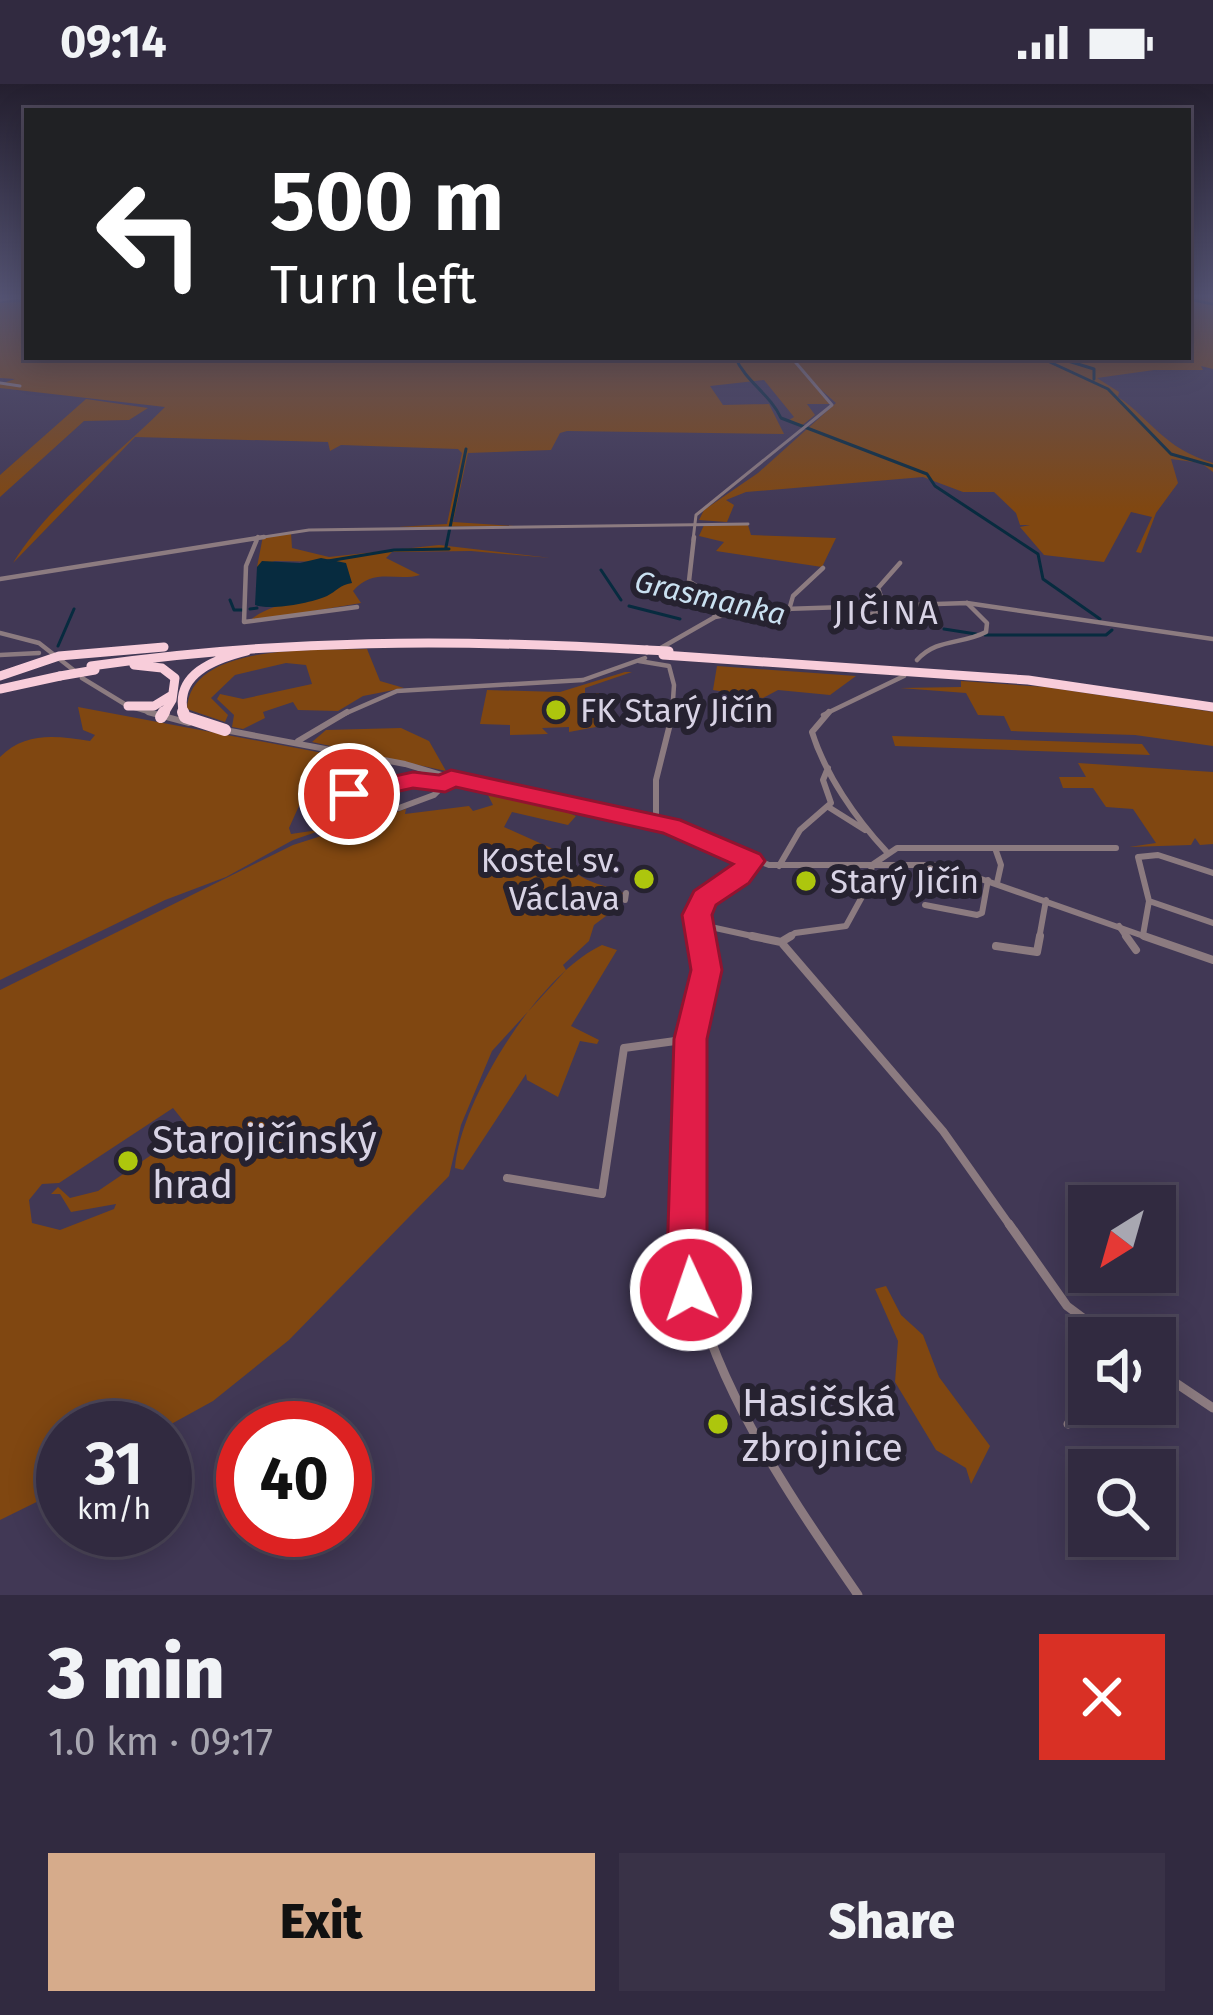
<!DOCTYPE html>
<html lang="en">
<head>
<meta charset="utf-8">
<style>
  body { margin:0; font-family:"Fira Sans",sans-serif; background:#393247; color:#f1f3f6; height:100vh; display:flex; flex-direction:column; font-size:45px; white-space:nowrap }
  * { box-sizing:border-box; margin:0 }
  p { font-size:39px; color:#a8a7b1 }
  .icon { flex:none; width:66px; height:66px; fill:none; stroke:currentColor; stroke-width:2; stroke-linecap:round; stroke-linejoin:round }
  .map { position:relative; height:1511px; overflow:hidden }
  .side { display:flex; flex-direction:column; background:#312a40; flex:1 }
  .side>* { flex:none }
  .guide { position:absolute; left:24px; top:24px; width:1167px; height:252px; border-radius:0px; box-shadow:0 6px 30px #0003,0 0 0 3px #4c4659; background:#202124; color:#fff; overflow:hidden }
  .needle { width:78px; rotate:217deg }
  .buttons { position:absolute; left:1068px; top:1101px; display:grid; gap:24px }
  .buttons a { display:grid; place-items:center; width:108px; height:108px; border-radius:0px; background:#312a40; box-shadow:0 6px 30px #0003,0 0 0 3px #4c4659; font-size:60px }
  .speed { position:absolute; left:36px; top:1317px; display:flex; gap:24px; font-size:60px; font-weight:700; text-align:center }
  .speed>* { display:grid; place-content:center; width:156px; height:156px; border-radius:50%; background:#312a40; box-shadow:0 6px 30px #0003,0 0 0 3px #4c4659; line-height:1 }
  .speed small { font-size:30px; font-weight:400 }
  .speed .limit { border:18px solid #d22; background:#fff; color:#111 }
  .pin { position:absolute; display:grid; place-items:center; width:102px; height:102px; color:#fff; margin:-51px; border:6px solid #fff; border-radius:50%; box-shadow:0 3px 12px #0007 }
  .me { position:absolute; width:132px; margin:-66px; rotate:357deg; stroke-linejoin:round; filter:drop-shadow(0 0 9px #0008) }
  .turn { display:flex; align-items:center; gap:42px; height:252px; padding:0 48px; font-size:54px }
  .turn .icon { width:156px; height:156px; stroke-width:2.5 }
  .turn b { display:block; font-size:84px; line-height:102px }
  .round { display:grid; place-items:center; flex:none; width:126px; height:126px; border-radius:0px; background:#393247 }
  .headline { display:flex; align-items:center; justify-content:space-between; height:204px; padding:0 48px }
  h1 { font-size:72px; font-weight:800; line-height:90px }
  .cta { display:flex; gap:24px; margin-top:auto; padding:24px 48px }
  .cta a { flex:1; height:138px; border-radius:0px; background:#d6ab8b; color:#111; font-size:48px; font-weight:800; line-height:138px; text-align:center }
  .cta a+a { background:#393247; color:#f1f3f6 }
  .status { display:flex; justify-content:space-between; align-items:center; height:84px; padding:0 60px; background:#312a40; direction:ltr }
  .status svg { height:33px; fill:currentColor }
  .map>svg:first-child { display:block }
</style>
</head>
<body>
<div class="status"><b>09:14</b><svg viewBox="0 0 49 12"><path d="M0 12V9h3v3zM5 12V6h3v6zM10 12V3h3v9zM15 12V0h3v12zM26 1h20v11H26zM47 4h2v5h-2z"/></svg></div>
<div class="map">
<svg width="1213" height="1511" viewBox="0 0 1213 1511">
  <rect width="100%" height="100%" fill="#413855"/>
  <path fill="#804711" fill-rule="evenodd" d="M 1188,213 L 1213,213 L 1213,285 L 1201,282 L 1203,286 L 1154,286 L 1097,294 L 1119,308 L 1118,313 C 1152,336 1163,364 1213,379 L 1213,388 L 1201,379 L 1171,375 L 1178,399 L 1156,429 L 1141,469 L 1136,468 L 1152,433 L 1131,428 L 1104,478 L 1044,471 L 1020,443 L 1030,441 L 1020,441 L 1016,429 L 994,408 L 963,408 L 923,393 L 746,408 L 726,416 L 734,421 L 727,438 L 699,436 L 704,426 L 758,389 L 836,319 L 819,304 L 830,320 L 807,320 L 815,331 L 800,343 L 789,336 L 794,333 L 764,296 L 710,302 L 723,321 L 769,320 L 784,350 L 567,347 L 560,349 L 551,366 L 468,369 L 453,438 L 514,442 L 397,443 L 447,440 L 462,369 L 458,365 L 341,361 L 330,367 L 328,358 L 135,353 L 13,479 C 52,416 115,374 165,323 L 0,304 L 0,300 L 15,295 L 0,294 L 0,219 L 27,218 L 27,273 L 790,273 L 810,295 L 793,273 L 1188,273 Z
    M 86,315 L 148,324 L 129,336 L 84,337 L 0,413 L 0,391 Z
    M 704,441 L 748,441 L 751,451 L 836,454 L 822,483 L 716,467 L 724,458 L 699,452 Z
    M 291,449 L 292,464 L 329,473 L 439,461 L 551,474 L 471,467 L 392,468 L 386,474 L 420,491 C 396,498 374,483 353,507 L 361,519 L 248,538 C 273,515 313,519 341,500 L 341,478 L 275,477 L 257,483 L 263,452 Z
    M 367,565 L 380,597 L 404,604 L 363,612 L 338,627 L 298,626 L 293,618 L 263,628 L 265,634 L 243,645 L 232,643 L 234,631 L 217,615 L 220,610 L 243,615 L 312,600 L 306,581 L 286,579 L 235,591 L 211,614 L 228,631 L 225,638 L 187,625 C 190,558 317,567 367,565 Z
    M 717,582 L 856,592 L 830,611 L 778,606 L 763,614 L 713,606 Z
    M 625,588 L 632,588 L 585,604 L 585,609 L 602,609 L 598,613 L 604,620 L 596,643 L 569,648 L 569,643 L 542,644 L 548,650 L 510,651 L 510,641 L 480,640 L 487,606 L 560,608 Z
    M 961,597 L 1045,603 L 1213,628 L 1213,662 L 1135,651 L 1011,647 L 1004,632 L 978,631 L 966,609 L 900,604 L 961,603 Z
    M 78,623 L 323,669 L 289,744 L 291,750 L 325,745 L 293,756 L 226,793 L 165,816 L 0,896 L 0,673 C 26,647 57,652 90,657 L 95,651 L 83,646 Z
    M 401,644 L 429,657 L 446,687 L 312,658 L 326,646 Z
    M 892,652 L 1142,660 L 1150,671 L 895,662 Z
    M 1078,679 L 1213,688 L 1213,760 L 1200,761 L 1195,754 L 1191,761 L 1129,763 L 1156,759 L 1133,725 L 1106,723 L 1093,704 L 1063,704 L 1059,693 L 1086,693 Z
    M 486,707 L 547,720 L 576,732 L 568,741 L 512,728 L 504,743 L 562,769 C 571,797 598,798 623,809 L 610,829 L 594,841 L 589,857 L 563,881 L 566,886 L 492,967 L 461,1041 L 449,1092 L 289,1256 L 213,1317 L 164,1344 L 63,1344 L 63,1405 L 0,1436 L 0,906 L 293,761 L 406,725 L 405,730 L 469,722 L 473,727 L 493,721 ZM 173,1024 L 189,1044 L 181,1051 L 98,1107 L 70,1114 L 58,1103 L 51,1110 L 60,1110 L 71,1128 L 116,1120 L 114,1125 L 60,1146 L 32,1139 L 29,1116 L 42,1100 L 59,1099 Z
    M 602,861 L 617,866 L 571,942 L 599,956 L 597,960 L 580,957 L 558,1013 L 527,996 L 526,990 L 463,1086 L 455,1084 C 460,1016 539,890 602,861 Z
    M 886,1202 L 901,1231 L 923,1251 L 939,1293 L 990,1362 L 971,1400 L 966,1384 L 936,1366 L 895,1298 L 898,1257 L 875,1205 Z"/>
  <path fill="#072b3f" d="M 321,474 L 346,479 L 352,499 C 339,501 337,507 327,512 C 311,519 271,527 255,521 L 257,483 L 262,477 L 300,479 Z"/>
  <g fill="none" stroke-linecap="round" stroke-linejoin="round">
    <path stroke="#072b3f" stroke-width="3" d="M 1188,215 L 1213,220
      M 735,273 C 746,298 770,310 781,334 L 927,390 L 935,402 L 1038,470 L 1043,495 L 1100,535
      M 1039,273 L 1108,305 L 1171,370 L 1213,382
      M 1055,273 L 1094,285 L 1094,295
      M 446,463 L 466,365
      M 328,477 L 394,466 L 449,465
      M 601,486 L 621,516
      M 230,516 L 234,526 L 242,526
      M 629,522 L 680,535
      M 250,525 L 257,524
      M 944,545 L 976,550
      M 985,551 L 1106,551 L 1112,546
      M 58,562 L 74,525"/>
    <path stroke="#8c7b80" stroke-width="3" d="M 0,299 L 20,302
      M 245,456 L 309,446 L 748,440"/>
    <path stroke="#8c7b80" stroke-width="4.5" d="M 258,453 L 246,482 L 244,538 L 357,523
      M 0,495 L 264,453
      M 710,511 L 789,526 L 793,512 L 823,484
      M 884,522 L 878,504 L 900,479
      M 859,523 L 860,531 L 919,525 L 917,521
      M 0,571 L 39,569
      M 917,576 C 937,554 961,561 986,548 L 987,539 L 967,519
      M 639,577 L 669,582 L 674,601 L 672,631
      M 823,631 L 904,592"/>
    <path stroke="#8c7b80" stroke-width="6" d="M 829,628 L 812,648 C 825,690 856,735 886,767
      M 321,716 L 413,696 L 445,700
      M 399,724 L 434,711 L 444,701
      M 830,724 L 865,746
      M 656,739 L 656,696 L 673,628
      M 995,764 L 1001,781 L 997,799
      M 779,782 L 800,746 L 831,719 L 823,696 L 828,684
      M 849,783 L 850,803 L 861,814
      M 625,816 L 626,809
      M 1149,817 L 1213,839
      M 925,821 L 977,831 L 982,829 L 988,796
      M 697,840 L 766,855
      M 1119,842 L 1128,855
      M 1143,851 L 1149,817 L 1138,773 L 1158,771 L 1213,789
      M 786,855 L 795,849 L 846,842 L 869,800 L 872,781 L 897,764 L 1116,764
      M 1039,855 L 1046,816"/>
    <path stroke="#8c7b80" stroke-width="8" d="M 752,852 L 781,858 L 943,1047 L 1011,1143
      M 1126,852 L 1136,866
      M 781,858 L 791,852
      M 996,862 L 1037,868 L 1040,852
      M 507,1094 L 602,1110 L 624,964 L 690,955"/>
    <path stroke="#8c7b80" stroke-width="9" d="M 1009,1140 L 1067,1222 L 1110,1254
      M 1084,1240 L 1094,1254
      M 1155,1285 L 1213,1324
      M 1068,1340 L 1089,1310"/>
    <path stroke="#8c7b80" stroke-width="3" d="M 0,216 L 21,213
      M 693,456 L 696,431 L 832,321 L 791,273"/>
    <path stroke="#8c7b80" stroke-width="4.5" d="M 694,453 L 689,497 L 710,511 L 715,533
      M 0,549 L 39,559 L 76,588
      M 659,565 L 715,533 L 752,526 L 967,519 L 1213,555
      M 82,594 L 128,622 L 159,631
      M 342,631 L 397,607 L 583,596 L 645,574"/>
    <path stroke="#8c7b80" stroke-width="6" d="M 148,628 L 189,639
      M 225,646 L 405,680 L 485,704 L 670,742 L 769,781 L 941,781 L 1152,855
      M 298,657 L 347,628
      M 701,855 C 692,803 724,811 751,777"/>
    <path stroke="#8c7b80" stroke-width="8" d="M 1144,852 L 1213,876
      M 687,1143 L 690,955 L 706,886 L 700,852"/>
    <path stroke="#8c7b80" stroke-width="9" d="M 687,1140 C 686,1264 789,1411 858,1511"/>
    <path stroke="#f8cdda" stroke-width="9" d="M 663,571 L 1028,596 L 1213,623
      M 134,581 L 162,584 L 175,594 L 172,616 L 163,631
      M 91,582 C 277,555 460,555 647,566
      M 0,592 L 59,572 L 164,563
      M 0,605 L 60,592
      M 128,622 L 154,622 L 172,611
      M 184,631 C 173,590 215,575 247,567"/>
    <path stroke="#f8cdda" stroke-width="12" d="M 183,628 L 185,633 L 225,646
      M 161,633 L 164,628"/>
    <path stroke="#f8cdda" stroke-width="9" d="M 647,566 L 669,567
      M 60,592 L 95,586"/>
  </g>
  <linearGradient id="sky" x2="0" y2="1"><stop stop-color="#241f2f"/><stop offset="0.5" stop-color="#545373"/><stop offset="1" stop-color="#545373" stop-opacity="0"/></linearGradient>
  <rect width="1213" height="425" fill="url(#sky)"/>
  <path fill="#e11d48" stroke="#92132f" stroke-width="3" d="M 451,686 L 680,736 L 760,770 L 765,777 L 749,799 L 716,821 L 712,831 L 722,886 L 707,955 L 707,1176 L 712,1206 L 706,1220 L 691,1226 L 677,1220 L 667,1176 L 674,955 L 691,886 L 682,831 L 694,807 L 733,780 L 663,749 L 456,703 L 445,708 L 413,704 L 349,718 L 336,710 L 340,704 L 413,688 L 439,691 Z"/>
  <g fill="#adc60d" stroke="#262230" stroke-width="4.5">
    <circle cx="556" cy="626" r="12"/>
    <circle cx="644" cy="795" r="12"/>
    <circle cx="806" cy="797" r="12"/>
    <circle cx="128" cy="1077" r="12"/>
    <circle cx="718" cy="1340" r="12"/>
  </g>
  <g text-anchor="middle" stroke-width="12" stroke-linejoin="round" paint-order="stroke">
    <g font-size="30" font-style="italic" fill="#cae1f1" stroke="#262230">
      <text transform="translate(710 514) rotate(13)" y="10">Grasmanka</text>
    </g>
    <g font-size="33" letter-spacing="3" fill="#d8d3e5" stroke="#262230">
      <text x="887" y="540">JIČINA</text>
    </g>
    <g font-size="33" fill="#d8d3e5" stroke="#262230" text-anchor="start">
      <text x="580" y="638">FK Starý Jičín</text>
      <text x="620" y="788" text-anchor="end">Kostel sv.<tspan x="620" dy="38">Václava</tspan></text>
      <text x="830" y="809">Starý Jičín</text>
    </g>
    <g font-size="39" fill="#d8d3e5" stroke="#262230" text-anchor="start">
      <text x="152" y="1069">Starojičínský<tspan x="152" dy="45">hrad</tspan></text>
      <text x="742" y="1332">Hasičská<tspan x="742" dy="45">zbrojnice</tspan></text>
    </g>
  </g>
</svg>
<div class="buttons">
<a><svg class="needle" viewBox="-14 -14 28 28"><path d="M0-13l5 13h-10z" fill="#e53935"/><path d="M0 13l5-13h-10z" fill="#a8a7b1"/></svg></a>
<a><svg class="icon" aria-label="sound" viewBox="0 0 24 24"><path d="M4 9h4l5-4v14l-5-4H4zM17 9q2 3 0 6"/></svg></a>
<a><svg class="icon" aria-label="search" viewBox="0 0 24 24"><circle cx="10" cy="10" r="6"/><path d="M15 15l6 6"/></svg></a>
</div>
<div class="speed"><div>31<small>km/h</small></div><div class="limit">40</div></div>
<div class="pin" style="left:349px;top:710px;background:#d93025"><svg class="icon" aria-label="arrive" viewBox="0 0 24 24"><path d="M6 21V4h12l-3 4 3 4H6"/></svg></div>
<svg class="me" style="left:691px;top:1206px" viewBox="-20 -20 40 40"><circle r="17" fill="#e11d48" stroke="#fff" stroke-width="3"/><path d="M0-11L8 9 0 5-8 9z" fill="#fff"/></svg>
<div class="guide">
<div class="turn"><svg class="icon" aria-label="left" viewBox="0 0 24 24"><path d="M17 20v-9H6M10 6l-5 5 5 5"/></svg><div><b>500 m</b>Turn left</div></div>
</div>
</div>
<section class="side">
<div class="headline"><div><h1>3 min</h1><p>1.0 km · 09:17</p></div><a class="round" style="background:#d93025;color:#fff"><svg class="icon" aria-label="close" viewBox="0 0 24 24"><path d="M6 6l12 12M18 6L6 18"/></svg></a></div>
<div class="cta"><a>Exit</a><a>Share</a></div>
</section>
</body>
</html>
